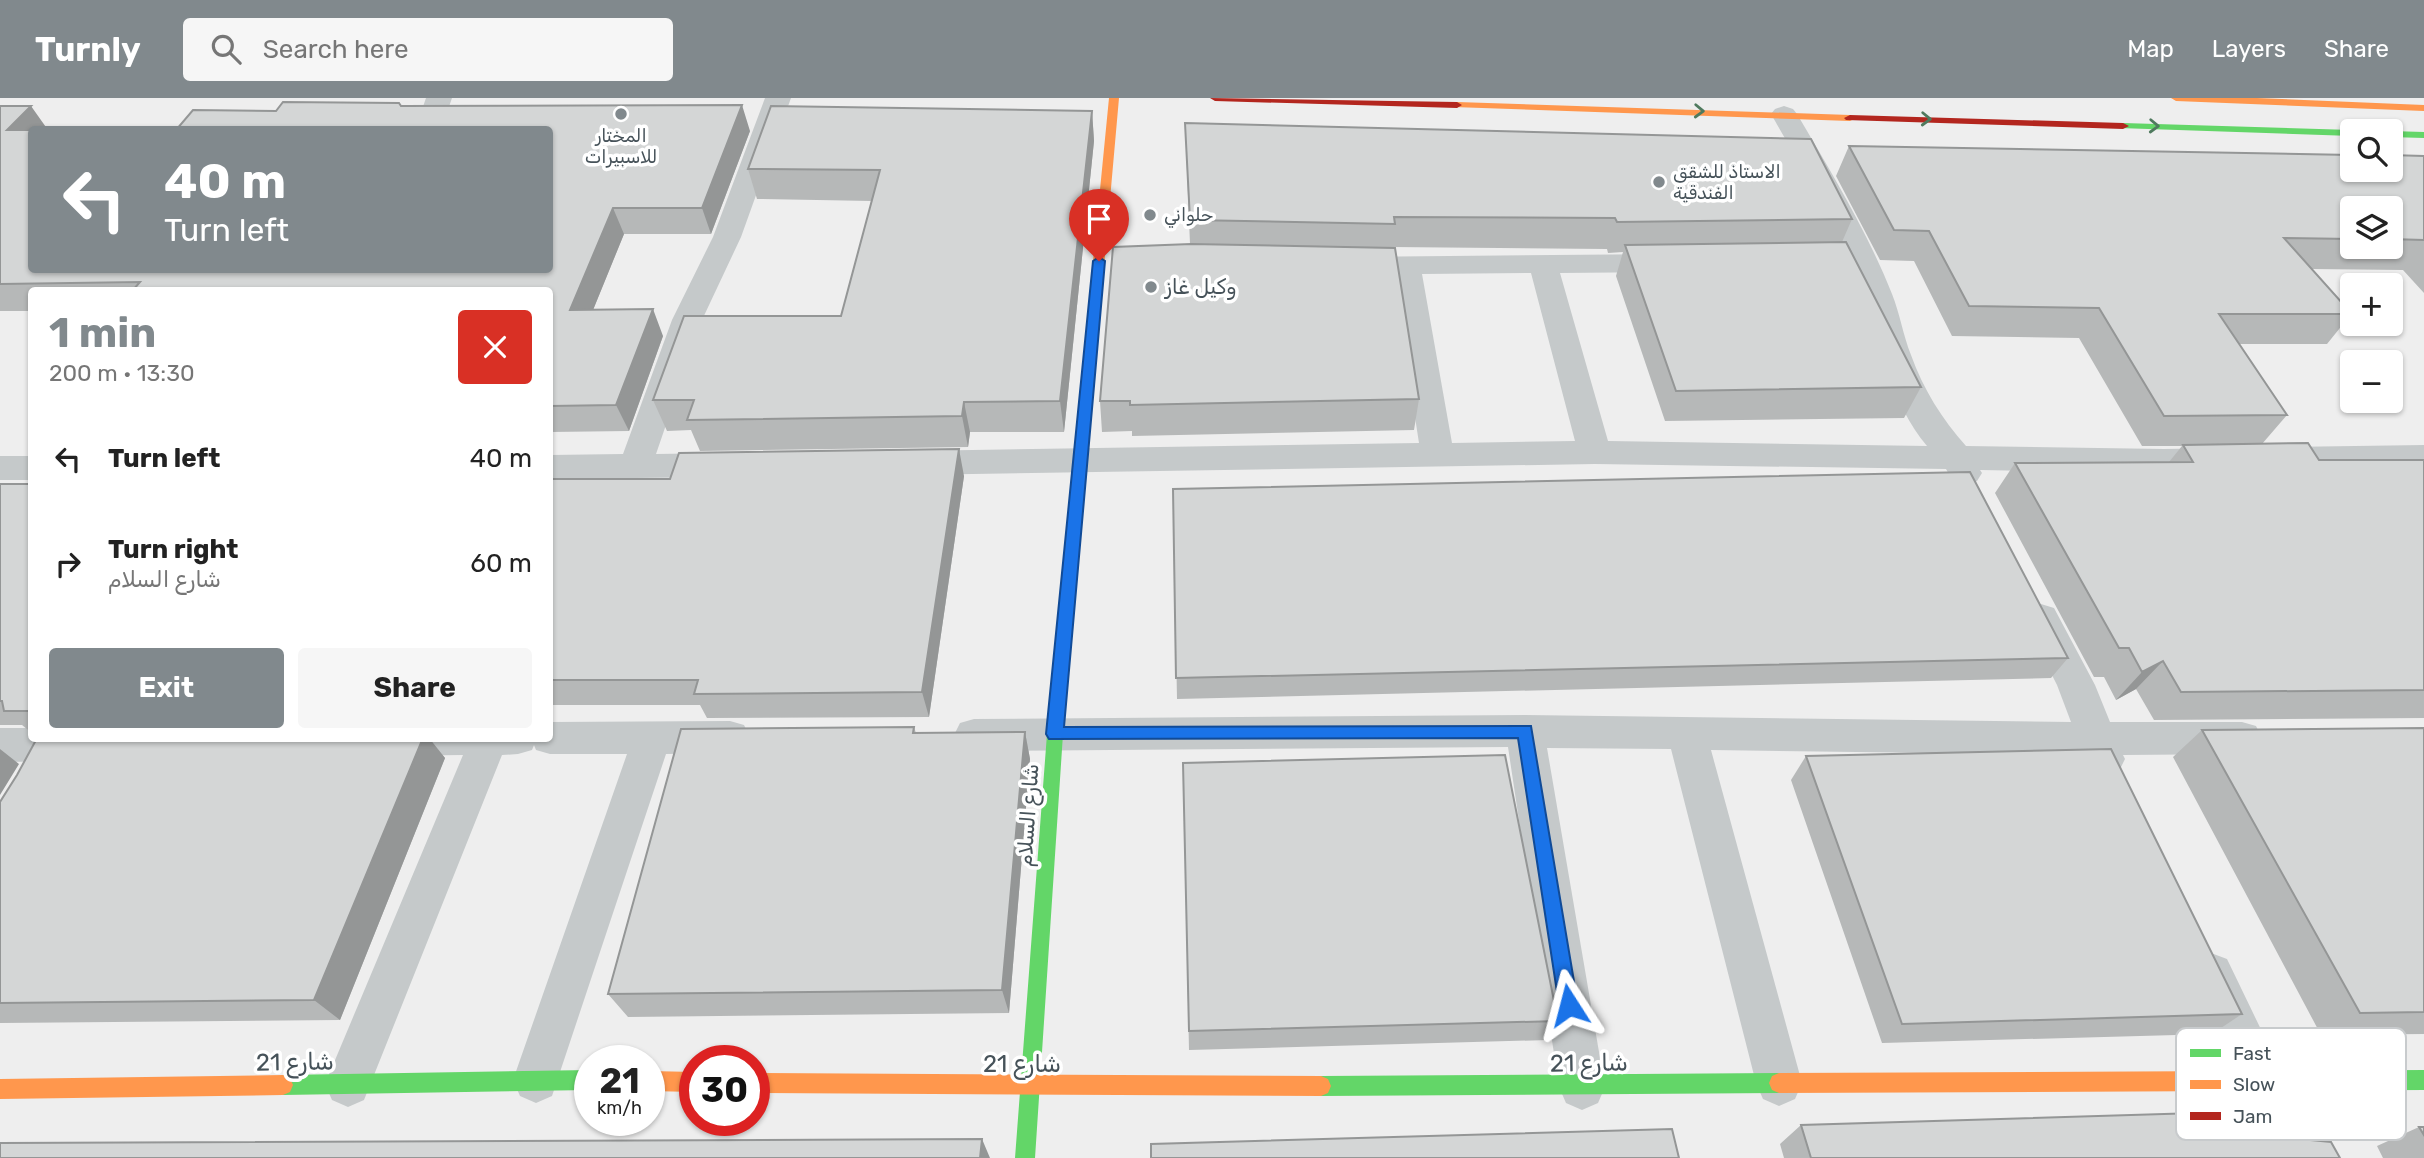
<!DOCTYPE html>
<html lang="en">
<head>
<meta charset="utf-8">
<style>
  body { margin:0; font-family:Rubik,Vazirmatn,sans-serif; background:#f6f6f6; color:#222; height:100vh; display:flex; flex-direction:column; font-size:26px; white-space:nowrap }
  * { box-sizing:border-box; margin:0 }
  p { font-size:23px; color:#767676 }
  .icon { flex:none; width:38px; height:38px; fill:none; stroke:currentColor; stroke-width:2; stroke-linecap:round; stroke-linejoin:round }
  .map { position:relative; flex:1; overflow:hidden }
  .details { position:absolute; left:28px; top:189px; width:525px; height:455px; display:flex; flex-direction:column; background:#fff; border-radius:7px; box-shadow:0 2px 5px #0004 }
  .details>* { flex:none }
  .hud { position:absolute; left:28px; top:28px; width:525px; height:147px; border-radius:7px; box-shadow:0 2px 5px #0004; background:#81898d; color:#fff; overflow:hidden }
  .fabs { position:absolute; left:2340px; top:21px; display:grid; gap:14px }
  .fabs a { display:grid; place-items:center; width:63px; height:63px; border-radius:7px; background:#fff; box-shadow:0 2px 5px #0004; font-size:35px }
  .speed { position:absolute; left:574px; top:947px; display:flex; gap:14px; font-size:35px; font-weight:700; text-align:center }
  .speed>* { display:grid; place-content:center; width:91px; height:91px; border-radius:50%; background:#fff; box-shadow:0 2px 5px #0004; line-height:1 }
  .speed small { font-size:18px; font-weight:400 }
  .speed .limit { border:10px solid #d22; background:#fff; color:#111 }
  .pin { position:absolute; display:grid; place-items:center; width:60px; height:60px; color:#fff; margin:-72px -30px; border-radius:50% 50% 50% 0; rotate:-45deg; box-shadow:0 0 7px #0007 }
  .pin .icon { rotate:45deg }
  .me { position:absolute; width:77px; margin:-38px; rotate:351deg; stroke-linejoin:round; filter:drop-shadow(0 0 5px #0008) }
  .turn { display:flex; align-items:center; gap:24px; height:147px; padding:0 21px; font-size:32px }
  .turn .icon { width:91px; height:91px; stroke-width:2.5 }
  .turn b { display:block; font-size:49px; line-height:60px }
  .round { display:grid; place-items:center; flex:none; width:74px; height:74px; border-radius:7px; background:#f6f6f6 }
  .summary { display:flex; align-items:center; justify-content:space-between; height:119px; padding:0 21px }
  h1 { font-size:42px; font-weight:700; line-height:52px; color:#81898d }
  .action { display:flex; gap:14px; margin-top:auto; padding:14px 21px }
  .action a { flex:1; height:80px; border-radius:7px; background:#81898d; color:#fff; font-size:28px; font-weight:700; line-height:80px; text-align:center }
  .action a+a { background:#f6f6f6; color:#222 }
  ul { padding:0; list-style:none }
  li { display:flex; align-items:center; gap:21px; height:105px; padding:0 21px }
  li div { flex:1 }
  li b { display:block; font-size:26px }
  li em { font-style:normal }
  header { display:flex; align-items:center; gap:42px; box-sizing:border-box; height:98px; padding:0 35px; background:#81898d; color:#fff }
  header strong { font-size:33px }
  nav { display:flex; gap:38px; margin-inline-start:auto; font-size:24px }
  .search { width:490px; height:63px; background:#f6f6f6; display:flex; align-items:center; gap:18px; box-sizing:border-box; padding:0 24px; border-radius:7px; color:#767676; font-size:26px }
  .map>svg:first-child { display:block }
</style>
</head>
<body>
<header>
<strong>Turnly</strong>
<div class="search"><svg class="icon" aria-label="search" viewBox="0 0 24 24"><circle cx="10" cy="10" r="6"/><path d="M15 15l6 6"/></svg>Search here</div>
<nav><a>Map</a><a>Layers</a><a>Share</a></nav>
</header>
<div class="map">
<svg width="2424" height="1060" viewBox="0 0 2424 1060">
  <rect width="100%" height="100%" fill="#eee"/>
  <g fill="none" stroke-linecap="round" stroke-linejoin="round">
    <path fill="#c5c9ca" fill-rule="evenodd" d="M 426,0 L 452,0 L 441,32 L 415,32 Z
      M 765,0 L 791,0 L 741,139 L 702,222 L 656,356 L 723,355 L 735,359 L 740,367 L 735,375 L 723,379 L 550,381 L 550,357 L 623,356 L 672,222 L 713,139 Z
      M 1784,8 L 1793,11 L 1797,16 C 1831,74 1867,133 1892,196 C 1900,216 1903,237 1911,257 C 1923,291 1942,321 1966,348 L 2164,351 L 2424,347 L 2424,371 L 2164,375 L 1980,372 L 1982,375 L 1977,383 L 1965,387 L 1953,383 L 1946,371 L 1595,366 L 911,377 L 899,373 L 894,365 L 899,357 L 911,353 L 1419,345 L 1393,177 L 1347,177 L 1337,174 L 1333,168 L 1337,162 L 1347,159 L 1670,156 L 1680,159 L 1684,165 L 1680,171 L 1670,174 L 1560,175 L 1608,343 L 1927,348 C 1891,305 1881,248 1862,197 C 1840,134 1804,74 1771,16 L 1775,11 ZM 1531,175 L 1575,343 L 1452,345 L 1422,176 Z
      M 0,358 L 32,358 L 32,382 L 0,382 Z
      M 2041,506 L 2054,510 L 2095,587 L 2110,624 L 2242,624 L 2256,628 L 2262,640 L 2256,652 L 2242,656 L 2123,657 L 2125,661 L 2119,673 L 2105,678 L 2091,673 L 2084,657 L 1711,652 L 1802,985 L 1795,1001 L 1779,1008 L 1763,1001 L 1756,985 L 1671,651 L 1547,650 L 1605,989 L 1598,1005 L 1582,1012 L 1566,1005 L 1559,989 L 1508,649 L 974,653 L 960,649 L 954,637 L 960,625 L 974,621 L 1525,617 L 2071,624 L 2057,587 L 2023,520 L 2028,510 Z
      M 730,623 L 744,627 L 750,639 L 744,651 L 730,655 L 666,656 L 552,998 L 536,1005 L 520,998 L 513,982 L 627,656 L 550,656 L 536,652 L 534,647 L 532,652 L 518,656 L 502,657 L 364,1002 L 348,1009 L 332,1002 L 325,986 L 463,657 L 379,658 L 365,654 L 360,640 L 550,640 L 550,624 Z
      M 0,630 L 32,630 L 32,640 L 100,640 L 103,646 L 97,658 L 83,663 L 0,664 Z
      M 2211,855 L 2227,861 L 2323,1060 L 2274,1060 L 2189,876 L 2195,861 Z"/>
    <path fill="#63d668" fill-rule="evenodd" d="M 2123,25 L 2352,32 L 2356,33 L 2352,33 L 2352,38 L 2119,30 L 2117,28 Z
      M 2388,33 L 2390,33 L 2424,34 L 2424,40 L 2390,39 L 2390,33 Z
      M 1074,423 L 1081,428 L 1063,636 L 1035,1060 L 1015,1060 L 1047,636 L 1067,428 Z
      M 590,972 L 590,992 L 283,997 L 276,994 L 273,987 L 276,980 L 283,977 Z
      M 2424,972 L 2424,992 L 2234,993 L 2227,990 L 2224,983 L 2227,976 L 2234,973 Z
      M 1779,975 L 1786,978 L 1789,985 L 1786,992 L 1779,995 L 1321,998 L 1314,995 L 1311,988 L 1314,981 L 1321,978 Z"/>
    <path fill="#ff974d" fill-rule="evenodd" d="M 1109,0 L 1119,0 L 1081,428 L 1074,433 L 1067,428 Z
      M 2171,0 L 2257,0 L 2424,7 L 2424,13 L 2176,3 Z
      M 1457,4 L 1850,17 L 1856,20 L 1850,23 L 1453,9 L 1453,5 Z
      M 649,973 L 695,974 L 695,994 L 649,993 Z
      M 2234,973 L 2241,976 L 2244,983 L 2241,990 L 2234,993 L 1779,995 L 1772,992 L 1769,985 L 1772,978 L 1779,975 Z
      M 754,975 L 1321,978 L 1328,981 L 1331,988 L 1328,995 L 1321,998 L 754,995 Z
      M 283,977 L 290,980 L 293,987 L 290,994 L 283,997 L 0,1001 L 0,981 Z"/>
    <path fill="#b3261e" fill-rule="evenodd" d="M 1210,0 L 1457,4 L 1462,7 L 1457,10 L 1215,3 Z
      M 1850,17 L 2123,25 L 2129,28 L 2123,31 L 1846,22 L 1844,20 Z"/>
  </g>
  <path fill="#b6b8b8" fill-rule="evenodd" d="M 0,8 L 32,172 L 550,172 L 276,13 L 401,8 L 750,33 L 711,136 L 624,136 L 593,212 L 663,238 L 629,333 L 550,334 L 550,192 L 32,192 L 32,213 L 0,213 Z
    M 1092,13 L 1094,43 L 1064,334 L 970,334 L 968,349 L 700,353 L 691,332 L 667,333 L 653,302 L 841,218 L 872,103 L 757,101 L 748,71 Z
    M 1185,25 L 1852,121 L 1842,144 L 1921,289 L 1904,320 L 1665,323 L 1616,178 L 1623,154 L 1608,155 L 1607,151 L 1392,149 L 1419,301 L 1414,332 L 1132,338 L 1132,333 L 1102,334 L 1100,303 L 1190,146 Z
    M 1849,48 L 2424,58 L 2424,195 L 2403,172 L 2312,171 L 2352,215 L 2327,246 L 2239,246 L 2287,317 L 2262,346 L 2319,362 L 2424,362 L 2424,620 L 2154,622 L 2136,591 L 2116,602 L 2104,579 L 2094,579 L 1995,395 L 2015,365 L 2169,364 L 2182,348 L 2142,348 L 2079,240 L 1952,238 L 1914,163 L 1880,162 L 1836,78 ZM 2352,110 L 2390,110 L 2390,149 L 2352,149 Z
    M 964,378 L 929,619 L 707,620 L 700,607 L 550,607 L 550,381 Z
    M 0,386 L 32,386 L 32,635 L 22,627 L 0,627 Z
    M 1173,391 L 2068,560 L 2051,580 L 1177,601 Z
    M 914,629 L 916,635 L 1025,634 L 1030,661 L 1009,915 L 628,919 L 608,896 Z
    M 2424,630 L 2424,936 L 2321,937 L 2173,659 L 2202,632 Z
    M 119,640 L 429,640 L 445,660 L 340,922 L 0,925 L 0,704 Z
    M 1806,658 L 2242,916 L 2212,936 L 1882,945 L 1791,682 Z
    M 1183,665 L 1558,923 L 1548,942 L 1189,952 Z
    M 1801,1027 L 2311,1042 L 2340,1060 L 1784,1060 L 1780,1046 Z
    M 2419,1029 L 2424,1029 L 2424,1060 L 2383,1060 L 2377,1048 Z"/>
  <path fill="#949696" d="M 742,7 L 750,33 L 711,136 L 702,110 Z
    M 31,8 L 48,32 L 7,32 Z
    M 1092,13 L 1094,43 L 1064,334 L 1060,303 Z
    M 613,110 L 624,136 L 582,239 L 570,212 Z
    M 653,211 L 663,238 L 629,333 L 616,307 Z
    M 964,304 L 970,334 L 968,349 L 962,318 Z
    M 959,351 L 964,378 L 929,619 L 922,594 Z
    M 2163,563 L 2136,591 L 2116,602 L 2142,574 Z
    M 1025,634 L 1030,661 L 1009,915 L 1002,892 Z
    M 423,640 L 429,640 L 445,660 L 340,922 L 314,902 Z
    M 0,651 L 19,666 L 0,697 Z
    M 982,1041 L 990,1060 L 980,1060 Z"/>
  <path fill="#d4d6d6" stroke="#949696" stroke-width="2" d="M 283,4 L 399,5 L 401,8 L 742,7 L 702,110 L 613,110 L 570,212 L 653,211 L 616,307 L 550,308 L 550,192 L 133,192 L 140,184 L 0,186 L 0,8 L 31,8 L 7,32 L 32,32 L 32,172 L 550,172 L 550,32 L 176,32 L 193,12 L 276,13 Z
    M 771,8 L 1092,13 L 1060,303 L 964,304 L 962,318 L 687,322 L 694,302 L 653,302 L 684,218 L 841,218 L 880,72 L 748,71 Z
    M 1185,25 L 1811,41 L 1852,121 L 1617,124 L 1615,120 L 1394,119 L 1395,126 L 1190,122 Z
    M 1849,48 L 2352,57 L 2352,72 L 2390,72 L 2390,57 L 2424,58 L 2424,142 L 2390,141 L 2390,110 L 2352,110 L 2352,141 L 2284,140 L 2352,216 L 2219,216 L 2287,317 L 2164,318 L 2099,210 L 1969,208 L 1929,133 L 1894,132 Z
    M 1846,144 L 1921,289 L 1676,293 L 1625,147 Z
    M 1191,146 L 1395,150 L 1419,301 L 1130,307 L 1130,303 L 1100,303 L 1113,149 Z
    M 2308,345 L 2319,362 L 2424,362 L 2424,592 L 2181,594 L 2163,563 L 2142,574 L 2129,550 L 2119,550 L 2015,365 L 2193,364 L 2183,347 Z
    M 959,351 L 922,594 L 694,596 L 698,582 L 550,582 L 550,381 L 670,381 L 679,355 Z
    M 1970,374 L 2068,560 L 1176,580 L 1173,391 Z
    M 0,386 L 32,386 L 32,613 L 4,613 L 2,603 L 0,603 Z
    M 914,629 L 913,635 L 1025,634 L 1002,892 L 608,896 L 681,631 Z
    M 2424,630 L 2424,914 L 2360,915 L 2202,632 Z
    M 119,640 L 423,640 L 314,902 L 0,905 L 0,704 L 17,677 L 36,642 Z
    M 2111,651 L 2242,916 L 1902,926 L 1806,658 Z
    M 1505,657 L 1558,923 L 1189,933 L 1183,665 Z
    M 2296,1012 L 2311,1042 L 2331,1044 L 2340,1060 L 1811,1060 L 1801,1027 Z
    M 2419,1029 L 2424,1029 L 2424,1037 Z
    M 1672,1031 L 1679,1060 L 1151,1060 L 1151,1046 Z
    M 982,1041 L 980,1060 L 0,1060 L 0,1045 Z"/>
  <defs><path id="oneway-chevron" d="M-2-3.5L2.5 0L-2 3.5" fill="none" stroke-width="1.6" stroke-linecap="round" stroke-linejoin="round" transform="scale(1.75)"/></defs>
  <g stroke="#4f7a5e">
    <use href="#oneway-chevron" transform="translate(1699 13) rotate(2)"/>
    <use href="#oneway-chevron" transform="translate(1926 21) rotate(2)"/>
    <use href="#oneway-chevron" transform="translate(2154 28) rotate(2)"/>
  </g>
  <path fill="#1a73e8" stroke="#114b97" stroke-width="2" d="M 1099,159 L 1105,163 L 1064,629 L 1531,628 L 1578,907 L 1575,913 L 1569,916 L 1562,913 L 1559,907 L 1518,640 L 1049,641 L 1046,636 L 1093,163 Z"/>
  <g fill="#81898d" stroke="#fff" stroke-width="2.5">
    <circle cx="621" cy="16" r="7"/>
    <circle cx="1659" cy="84" r="7"/>
    <circle cx="1150" cy="117" r="7"/>
    <circle cx="1151" cy="189" r="7"/>
  </g>
  <g text-anchor="middle" stroke-width="7" stroke-linejoin="round" paint-order="stroke">
    <g font-size="18" fill="#465259" stroke="#fff" text-anchor="start">
      <text x="621" y="44" text-anchor="middle">المختار<tspan x="621" dy="21">للاسبيرات</tspan></text>
      <text x="1673" y="80">الاستاذ للشقق<tspan x="1673" dy="21">الفندقية</tspan></text>
      <text x="1164" y="123">حلواني</text>
    </g>
    <g font-size="21" fill="#465259" stroke="#fff" text-anchor="start">
      <text x="1165" y="196">وكيل غاز</text>
    </g>
    <g font-size="21" fill="#465259" stroke="#fff">
      <text transform="translate(1028 717) rotate(-86)" y="7">شارع السلام</text>
    </g>
    <g font-size="24" fill="#465259" stroke="#fff">
      <text transform="translate(295 964) rotate(-1)" y="8">شارع 21</text>
      <text transform="translate(1589 965) rotate(-1)" y="8">شارع 21</text>
      <text x="1022" y="974">شارع 21</text>
    </g>
  </g>
  <rect x="2176" y="930" width="230" height="112" rx="10" fill="#fff" stroke="#c8cbcd" stroke-width="2"/>
  <rect x="2190" y="951" width="31" height="8" fill="#63d668"/>
  <rect x="2190" y="982" width="31" height="9" fill="#ff974d"/>
  <rect x="2190" y="1014" width="31" height="8" fill="#b3261e"/>
  <g font-size="19" fill="#465259">
    <text x="2233" y="962">Fast</text>
    <text x="2233" y="993">Slow</text>
    <text x="2233" y="1025">Jam</text>
  </g>
</svg>
<div class="fabs">
<a><svg class="icon" aria-label="search" viewBox="0 0 24 24"><circle cx="10" cy="10" r="6"/><path d="M15 15l6 6"/></svg></a>
<a><svg class="icon" aria-label="layers" viewBox="0 0 24 24"><path d="M12 4l9 5-9 5-9-5zM3 14l9 5 9-5"/></svg></a>
<a>+</a>
<a>−</a>
</div>
<div class="speed"><div>21<small>km/h</small></div><div class="limit">30</div></div>
<div class="pin" style="left:1099px;top:163px;background:#d93025"><svg class="icon" aria-label="arrive" viewBox="0 0 24 24"><path d="M6 21V4h12l-3 4 3 4H6"/></svg></div>
<svg class="me" style="left:1569px;top:907px" viewBox="-20 -20 40 40"><path d="M0-17L14 15 0 8-14 15z" fill="#1a73e8" stroke="#fff" stroke-width="4"/></svg>
<div class="hud">
<div class="turn"><svg class="icon" aria-label="left" viewBox="0 0 24 24"><path d="M17 20v-9H6M10 6l-5 5 5 5"/></svg><div><b>40 m</b>Turn left</div></div>
</div>
<section class="details">
<div class="summary"><div><h1>1 min</h1><p>200 m · 13:30</p></div><a class="round" style="background:#d93025;color:#fff"><svg class="icon" aria-label="close" viewBox="0 0 24 24"><path d="M6 6l12 12M18 6L6 18"/></svg></a></div>
<ul>
<li><svg class="icon" aria-label="left" viewBox="0 0 24 24"><path d="M17 20v-9H6M10 6l-5 5 5 5"/></svg><div><b>Turn left</b></div><em>40 m</em></li>
<li><svg class="icon" aria-label="right" viewBox="0 0 24 24"><path d="M7 20v-9h11M14 6l5 5-5 5"/></svg><div><b>Turn right</b><p>شارع السلام</p></div><em>60 m</em></li>
</ul>
<div class="action"><a>Exit</a><a>Share</a></div>
</section>
</div>
</body>
</html>
